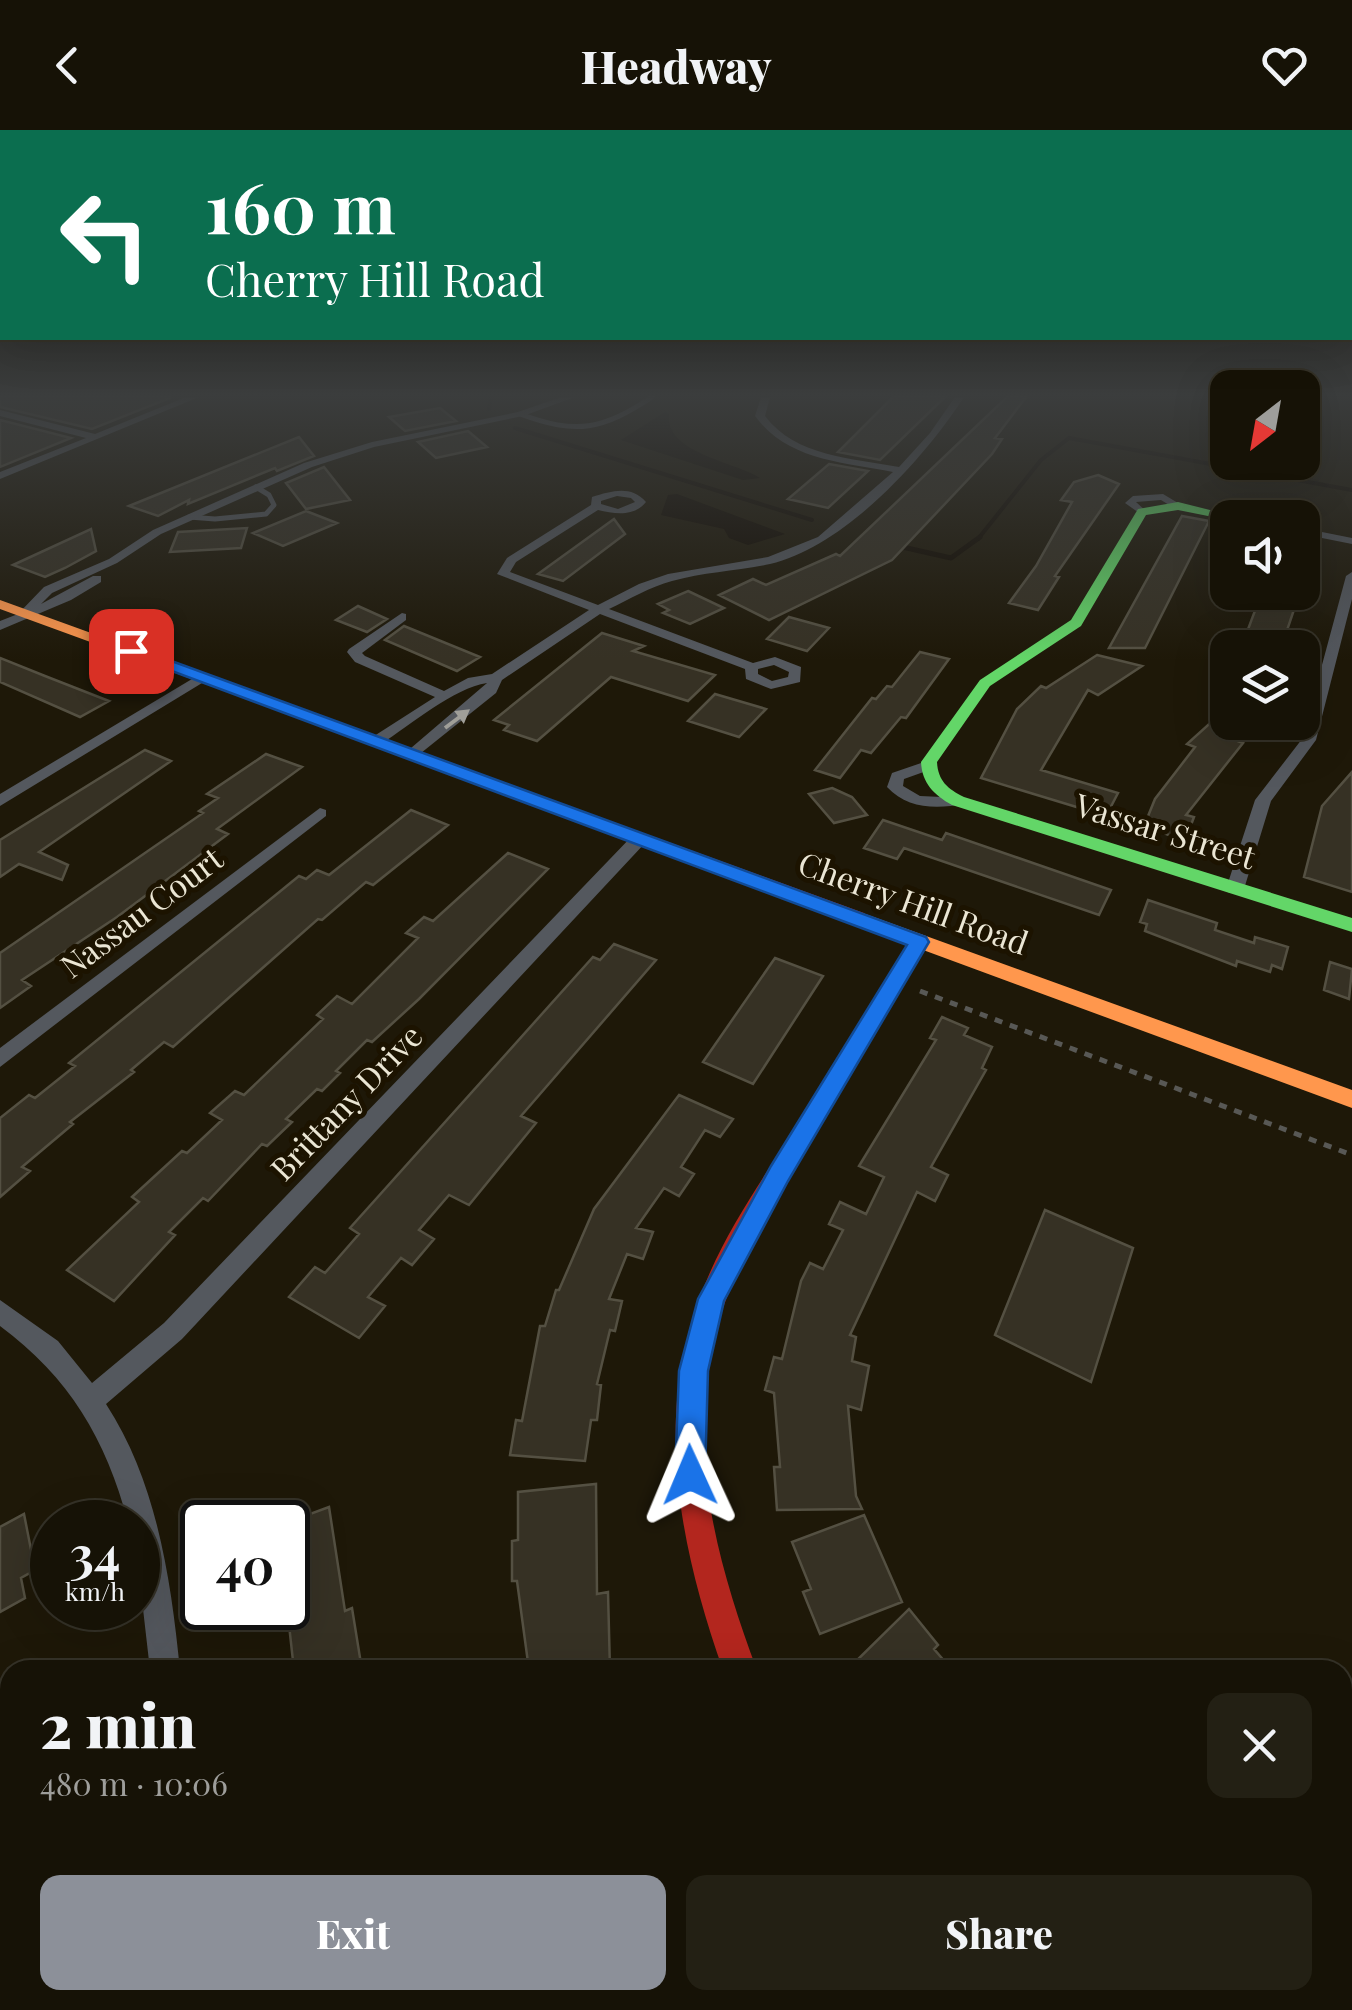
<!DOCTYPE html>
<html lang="en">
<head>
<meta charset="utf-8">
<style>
  body { margin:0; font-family:"Playfair Display",serif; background:#232014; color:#f1f3f6; height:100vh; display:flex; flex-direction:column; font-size:38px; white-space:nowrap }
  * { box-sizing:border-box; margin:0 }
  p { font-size:32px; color:#9e9e9b }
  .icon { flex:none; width:55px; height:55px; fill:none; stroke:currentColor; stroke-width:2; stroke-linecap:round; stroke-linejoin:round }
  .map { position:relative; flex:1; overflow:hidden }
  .side { position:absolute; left:0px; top:1530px; width:1352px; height:350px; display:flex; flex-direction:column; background:#161206; border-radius:30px 30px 0 0; box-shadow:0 10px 40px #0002,0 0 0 2px #353228 }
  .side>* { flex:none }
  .top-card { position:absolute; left:0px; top:0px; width:1352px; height:210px; box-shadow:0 10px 40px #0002,0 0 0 2px #353228; background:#0b6e4f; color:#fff; overflow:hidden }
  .needle { width:65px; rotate:211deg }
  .controls { position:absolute; left:1210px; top:240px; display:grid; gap:20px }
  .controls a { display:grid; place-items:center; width:110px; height:110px; border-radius:20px; background:#161206; box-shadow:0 10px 40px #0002,0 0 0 2px #353228; font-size:50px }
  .speed { position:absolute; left:30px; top:1370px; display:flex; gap:20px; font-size:50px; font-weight:700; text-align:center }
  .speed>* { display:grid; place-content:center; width:130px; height:130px; border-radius:50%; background:#161206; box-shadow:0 10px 40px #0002,0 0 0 2px #353228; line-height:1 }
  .speed small { font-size:25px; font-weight:400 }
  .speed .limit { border:5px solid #111; border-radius:15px; background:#fff; color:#111 }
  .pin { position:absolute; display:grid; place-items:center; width:85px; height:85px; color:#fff; margin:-42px; border-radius:20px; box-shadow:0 5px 15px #0006 }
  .me { position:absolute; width:110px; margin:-55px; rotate:359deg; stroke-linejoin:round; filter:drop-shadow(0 0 8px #0008) }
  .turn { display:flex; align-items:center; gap:35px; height:210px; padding:0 40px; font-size:45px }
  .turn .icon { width:130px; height:130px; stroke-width:2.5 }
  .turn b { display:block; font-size:70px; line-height:85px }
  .round { display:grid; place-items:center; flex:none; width:105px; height:105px; border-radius:20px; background:#232014 }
  .head { display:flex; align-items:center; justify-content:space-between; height:170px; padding:0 40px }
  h1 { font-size:60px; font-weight:800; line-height:75px }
  .primary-button { display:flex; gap:20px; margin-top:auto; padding:20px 40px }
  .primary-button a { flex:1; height:115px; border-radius:20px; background:#8c9099; color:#fff; font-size:40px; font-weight:800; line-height:115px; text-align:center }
  .primary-button a+a { background:#232014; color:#f1f3f6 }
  header { display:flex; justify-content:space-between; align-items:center; height:130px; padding:0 40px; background:#161206; font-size:45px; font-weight:800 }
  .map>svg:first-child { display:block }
</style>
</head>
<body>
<header><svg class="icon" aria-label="back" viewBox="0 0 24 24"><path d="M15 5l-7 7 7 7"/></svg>Headway<svg class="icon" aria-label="heart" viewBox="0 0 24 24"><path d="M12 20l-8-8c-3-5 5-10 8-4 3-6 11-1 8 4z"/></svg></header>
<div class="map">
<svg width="1352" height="1880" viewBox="0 0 1352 1880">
  <rect width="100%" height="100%" fill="#1e1808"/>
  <path fill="#120b01" d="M 665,282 L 669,284 C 664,323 735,332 760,348 L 743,350 L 621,310 Z
    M 677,364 L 785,404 L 748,415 L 729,408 L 724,399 L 661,385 L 668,365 Z"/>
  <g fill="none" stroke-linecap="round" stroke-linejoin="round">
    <path stroke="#120b01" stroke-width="4" d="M 489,279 L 491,267
      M 515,298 L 812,390
      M 978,409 L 1041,330 L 1069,308 L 1352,360"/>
    <path stroke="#120b01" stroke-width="5" d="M 898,416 L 951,428 L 980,407"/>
  </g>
  <path fill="#363124" stroke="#545042" stroke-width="2.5" d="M 0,267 L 170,267 L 170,268 L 92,299 L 0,277 Z
    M 893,267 L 945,267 L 880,330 L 838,322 Z
    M 1007,267 L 1026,267 L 995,308 L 1002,309 L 992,324 L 892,430 L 769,490 L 719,465 L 753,449 L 766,455 L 836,424 L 840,426 Z
    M 440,278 L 456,291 L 405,301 L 389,287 Z
    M 0,290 L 71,308 L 0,337 Z
    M 468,301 L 487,317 L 436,328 L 418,312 Z
    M 299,307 L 314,326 L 277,341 L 275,338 L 188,374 L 189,370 L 158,386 L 129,376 Z
    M 829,334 L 868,341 L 828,378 L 788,369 Z
    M 324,337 L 350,370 L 306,379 L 286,353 Z
    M 1098,345 L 1119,354 L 1055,446 L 1059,447 L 1038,480 L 1009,473 L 1036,436 L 1072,372 L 1061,370 L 1074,352 Z
    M 306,381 L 337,393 L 283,416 L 253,403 Z
    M 1182,386 L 1209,391 L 1145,518 L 1109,518 Z
    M 614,389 L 625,404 L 563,451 L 538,444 Z
    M 247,398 L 241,418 L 170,422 L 178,402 Z
    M 91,399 L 96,421 L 65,438 L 45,447 L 13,435 Z
    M 688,461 L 724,478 L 690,494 L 663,483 L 669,480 L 658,474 Z
    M 1262,462 L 1300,462 L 1281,518 L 1241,518 Z
    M 358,476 L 387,489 L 367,502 L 336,490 Z
    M 789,487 L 829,498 L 807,521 L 767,509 Z
    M 404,496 L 480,527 L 457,541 L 385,510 Z
    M 602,503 L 644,516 L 633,521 L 715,545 L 688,571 L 611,547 L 537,611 L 504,600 L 509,595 L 494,590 Z
    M 920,522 L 949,529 L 906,588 L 901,587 L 871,623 L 861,620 L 840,648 L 815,640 L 872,568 L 876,569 L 887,556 L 892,557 Z
    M 1097,525 L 1142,536 L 1098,565 L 1088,560 L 1041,640 L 1118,663 L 1106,686 L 981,648 L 1017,579 L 1041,556 L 1046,558 Z
    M 0,528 L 45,546 L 109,571 L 80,587 L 0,552 Z
    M 715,564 L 766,579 L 739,607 L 688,591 Z
    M 1228,577 L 1228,592 L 1249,592 L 1232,609 L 1243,613 L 1186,685 L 1194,687 L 1185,711 L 1144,696 L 1155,669 L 1195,617 L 1187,614 Z
    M 145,620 L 171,631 L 39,722 L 68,735 L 62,750 L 19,734 L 0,747 L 0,710 Z
    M 266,624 L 302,637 L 217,699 L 228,704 L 117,787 L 22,850 L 31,856 L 0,878 L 0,823 L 203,683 L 199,681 L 218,668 L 207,664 Z
    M 1352,642 L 1352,762 L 1304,747 L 1322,676 Z
    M 832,658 L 852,667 L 867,685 L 834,693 L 809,664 Z
    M 411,680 L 448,695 L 373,755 L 366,752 L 322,790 L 318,789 L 173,917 L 164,912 L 131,940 L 134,942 L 70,992 L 73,994 L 22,1037 L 30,1041 L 0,1067 L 0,988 L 29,965 L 35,968 L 75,936 L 69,933 L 299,746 L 306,749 L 317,740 L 329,745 Z
    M 883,690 L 942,710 L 946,703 L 1111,760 L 1099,785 L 904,718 L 897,729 L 864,718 Z
    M 508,723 L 548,739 L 419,869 L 372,912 L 367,910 L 336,941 L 340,943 L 322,961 L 317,959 L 286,989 L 292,992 L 267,1016 L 262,1014 L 208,1071 L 203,1068 L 169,1102 L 175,1105 L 114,1171 L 67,1140 L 139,1072 L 132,1067 L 182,1021 L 187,1023 L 222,990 L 210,983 L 235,961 L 244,965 L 323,889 L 317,885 L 337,866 L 352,874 L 418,808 L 406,803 L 424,787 L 433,791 Z
    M 1148,770 L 1217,793 L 1215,800 L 1254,813 L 1255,807 L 1288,817 L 1282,839 L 1272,835 L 1270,842 L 1237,831 L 1236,836 L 1145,801 L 1147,794 L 1140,792 Z
    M 614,814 L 656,830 L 521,986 L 536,993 L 469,1075 L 449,1065 L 419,1100 L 434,1109 L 412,1135 L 401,1128 L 368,1167 L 385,1176 L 359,1208 L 289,1167 L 315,1137 L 325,1143 L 359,1104 L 350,1098 L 593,827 L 600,830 Z
    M 775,828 L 823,846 L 753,954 L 703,932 Z
    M 1330,832 L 1352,839 L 1349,869 L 1324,860 Z
    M 942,887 L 968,898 L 964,905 L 992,917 L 982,938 L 986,940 L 931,1037 L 948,1045 L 935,1071 L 917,1062 L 850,1205 L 856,1207 L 852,1231 L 869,1236 L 861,1280 L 848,1276 L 856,1366 L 862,1379 L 777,1380 L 774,1337 L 780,1337 L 774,1263 L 765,1260 L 774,1227 L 782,1229 L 801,1151 L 810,1133 L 823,1139 L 843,1100 L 829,1094 L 840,1072 L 866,1084 L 884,1047 L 859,1036 L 936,910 L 930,908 Z
    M 679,965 L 733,989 L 720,1007 L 705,1000 L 681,1037 L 694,1044 L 679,1066 L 664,1058 L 636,1098 L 653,1102 L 643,1129 L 627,1124 L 609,1169 L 622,1171 L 615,1201 L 610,1200 L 597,1254 L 601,1255 L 597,1290 L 591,1290 L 585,1331 L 510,1325 L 516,1290 L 522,1291 L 540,1196 L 545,1196 L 556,1160 L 559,1160 L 594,1079 Z
    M 1045,1080 L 1133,1118 L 1091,1252 L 995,1205 Z
    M 596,1354 L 597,1464 L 608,1462 L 610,1540 L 529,1540 L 517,1451 L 512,1451 L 512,1411 L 518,1410 L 518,1362 Z
    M 329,1377 L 345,1481 L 352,1478 L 362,1540 L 294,1540 L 288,1486 L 288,1392 Z
    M 24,1384 L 35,1440 L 21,1448 L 25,1468 L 0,1482 L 0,1397 Z
    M 864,1385 L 902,1472 L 820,1504 L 803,1462 L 811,1459 L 792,1412 Z
    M 909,1479 L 938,1515 L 934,1519 L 952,1540 L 847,1540 Z"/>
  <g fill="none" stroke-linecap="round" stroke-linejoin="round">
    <path stroke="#585855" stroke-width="5" stroke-dasharray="8 8" stroke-linecap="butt" d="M 920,861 L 1352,1025"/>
    <path stroke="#54585e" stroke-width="5" d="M 520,284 C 577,305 602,300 652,267
      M 189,387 L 215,389 L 266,384 L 274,375 L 269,365 L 256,357"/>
    <path fill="#54585e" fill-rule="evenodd" d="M 186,267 L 199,267 L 0,349 L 0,342 L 86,308 L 0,286 L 0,280 L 95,304 Z
      M 561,267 L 575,267 L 523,286 L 374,317 L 312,337 L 161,404 L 117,433 L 52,463 L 41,474 L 93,446 L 101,446 L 101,452 L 71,470 L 0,500 L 0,491 L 18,484 L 44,457 L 109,429 L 153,400 L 304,333 L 372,312 L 518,282 Z
      M 761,267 L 770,267 L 765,286 C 796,327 852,328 899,337 L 930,303 L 955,267 L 964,267 C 924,329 844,417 770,434 C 738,441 704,442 672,451 C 650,457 630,469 609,479 L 753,533 L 775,527 L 801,537 L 800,552 L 771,559 L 746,549 L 745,539 L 600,484 L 502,550 L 496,563 L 416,627 L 411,628 L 404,624 L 487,553 C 454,558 410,595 381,614 L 371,614 L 371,608 L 435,567 L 355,532 L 347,522 L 349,519 L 402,483 L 406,484 L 406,490 L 362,523 L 365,526 L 444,561 L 468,548 L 492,544 L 589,480 L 497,444 L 507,428 L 591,375 L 592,367 C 612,361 631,355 646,372 C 634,387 615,384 598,380 L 516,432 L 510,442 L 598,475 L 639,454 L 668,444 L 768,427 L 818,407 L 893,342 C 843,332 788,331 755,286 ZM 617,366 L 631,368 L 635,372 L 618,379 L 601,374 L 601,371 ZM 774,535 L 789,542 L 788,547 L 772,551 L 758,544 L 758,539 Z
      M 1163,364 L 1183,376 L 1174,378 L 1161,370 L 1136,372 L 1147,382 L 1142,385 L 1125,373 L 1133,366 Z
      M 1302,398 L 1352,408 L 1352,414 L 1302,404 Z
      M 1352,442 L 1352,469 L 1316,610 L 1271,671 L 1244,759 L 1241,763 L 1229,763 L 1226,759 L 1255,670 L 1302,609 L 1346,446 Z
      M 202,543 L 209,547 L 207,550 L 0,676 L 0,664 Z
      M 927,631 L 935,636 L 932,639 L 904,649 L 903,656 L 920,666 L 964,668 L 964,674 C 936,679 907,679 887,657 L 892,643 Z
      M 320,678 L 326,680 L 326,686 L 0,937 L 0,918 Z
      M 640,703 L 648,708 L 646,712 L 182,1209 L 106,1274 C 157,1352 171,1450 180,1540 L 150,1540 L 138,1435 L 138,1392 L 128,1392 C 106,1309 69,1247 0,1196 L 0,1170 L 58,1211 L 92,1253 L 164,1193 L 634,704 Z
      M 155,1870 L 191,1870 L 191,1880 L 155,1880 Z
      M 993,1870 L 1039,1870 L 1043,1880 L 998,1880 Z"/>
    <path fill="#63d668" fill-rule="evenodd" d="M 1178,372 L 1242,388 L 1228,390 L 1178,380 L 1146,385 L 1081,496 L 990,556 L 937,632 C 938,651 948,659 964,667 L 1352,788 L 1352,802 L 952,675 C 934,665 922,653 921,632 L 980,550 L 1071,490 L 1138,379 Z"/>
    <path fill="#ff974d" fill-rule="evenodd" d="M 0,470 L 373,605 L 375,608 L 361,611 L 0,479 Z
      M 857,781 L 1352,960 L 1352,978 L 850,793 L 847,788 Z"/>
    <path fill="#b3261e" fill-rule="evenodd" d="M 367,603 L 864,783 L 867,788 L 857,795 L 850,793 L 361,611 L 359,608 Z
      M 919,805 L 929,812 C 889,880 849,948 809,1015 C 771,1079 730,1139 713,1213 C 687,1323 718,1436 757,1540 L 723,1540 C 678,1412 651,1276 708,1147 C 730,1095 763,1049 792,1002 C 832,937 871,872 912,807 Z"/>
  </g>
  <defs><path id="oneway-solid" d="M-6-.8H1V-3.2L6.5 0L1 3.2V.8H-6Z" transform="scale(2.5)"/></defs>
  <use fill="#a09f99" href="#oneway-solid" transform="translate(457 589) rotate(-37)"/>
  <linearGradient id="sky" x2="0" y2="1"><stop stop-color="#100d04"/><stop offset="0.5" stop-color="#3b3d3d"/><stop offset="1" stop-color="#3b3d3d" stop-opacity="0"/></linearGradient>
  <rect width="1352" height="530" fill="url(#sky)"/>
  <path fill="#1a73e8" stroke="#114b97" stroke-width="2.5" d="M 126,518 L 136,518 L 926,807 L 929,812 L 788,1051 L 724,1171 L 708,1241 L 705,1345 L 701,1355 L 690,1360 L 680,1355 L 675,1345 L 679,1241 L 698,1169 L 771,1036 L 907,815 L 126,524 Z"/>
  <g text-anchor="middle" stroke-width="10" stroke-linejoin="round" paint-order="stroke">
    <g font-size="32" fill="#ebe6d4" stroke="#1c1300">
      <text transform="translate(1165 702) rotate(17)" y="11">Vassar Street</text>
      <text transform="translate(913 774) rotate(20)" y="11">Cherry Hill Road</text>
      <text transform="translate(142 783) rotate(-37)" y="11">Nassau Court</text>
      <text transform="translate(347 973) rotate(-46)" y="11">Brittany Drive</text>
    </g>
  </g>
</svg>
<div class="controls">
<a><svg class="needle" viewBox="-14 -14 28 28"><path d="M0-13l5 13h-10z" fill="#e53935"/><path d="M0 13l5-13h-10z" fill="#9e9e9b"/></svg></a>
<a><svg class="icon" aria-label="sound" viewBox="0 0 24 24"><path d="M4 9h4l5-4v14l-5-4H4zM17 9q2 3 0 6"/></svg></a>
<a><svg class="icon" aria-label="layers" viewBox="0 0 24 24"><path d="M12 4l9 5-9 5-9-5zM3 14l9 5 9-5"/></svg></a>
</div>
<div class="speed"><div>34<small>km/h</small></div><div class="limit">40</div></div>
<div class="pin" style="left:131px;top:521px;background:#d93025"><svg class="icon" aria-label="arrive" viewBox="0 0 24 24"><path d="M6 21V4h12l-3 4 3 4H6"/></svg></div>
<svg class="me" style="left:690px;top:1345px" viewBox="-20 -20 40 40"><path d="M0-17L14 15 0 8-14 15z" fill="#1a73e8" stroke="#fff" stroke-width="4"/></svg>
<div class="top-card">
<div class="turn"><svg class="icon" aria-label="left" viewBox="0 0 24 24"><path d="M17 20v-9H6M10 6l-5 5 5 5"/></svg><div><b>160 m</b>Cherry Hill Road</div></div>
</div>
<section class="side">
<div class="head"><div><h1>2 min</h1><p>480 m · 10:06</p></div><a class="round"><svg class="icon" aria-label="close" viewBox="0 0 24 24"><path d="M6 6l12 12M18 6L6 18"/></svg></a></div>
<div class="primary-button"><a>Exit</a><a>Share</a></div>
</section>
</div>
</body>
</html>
